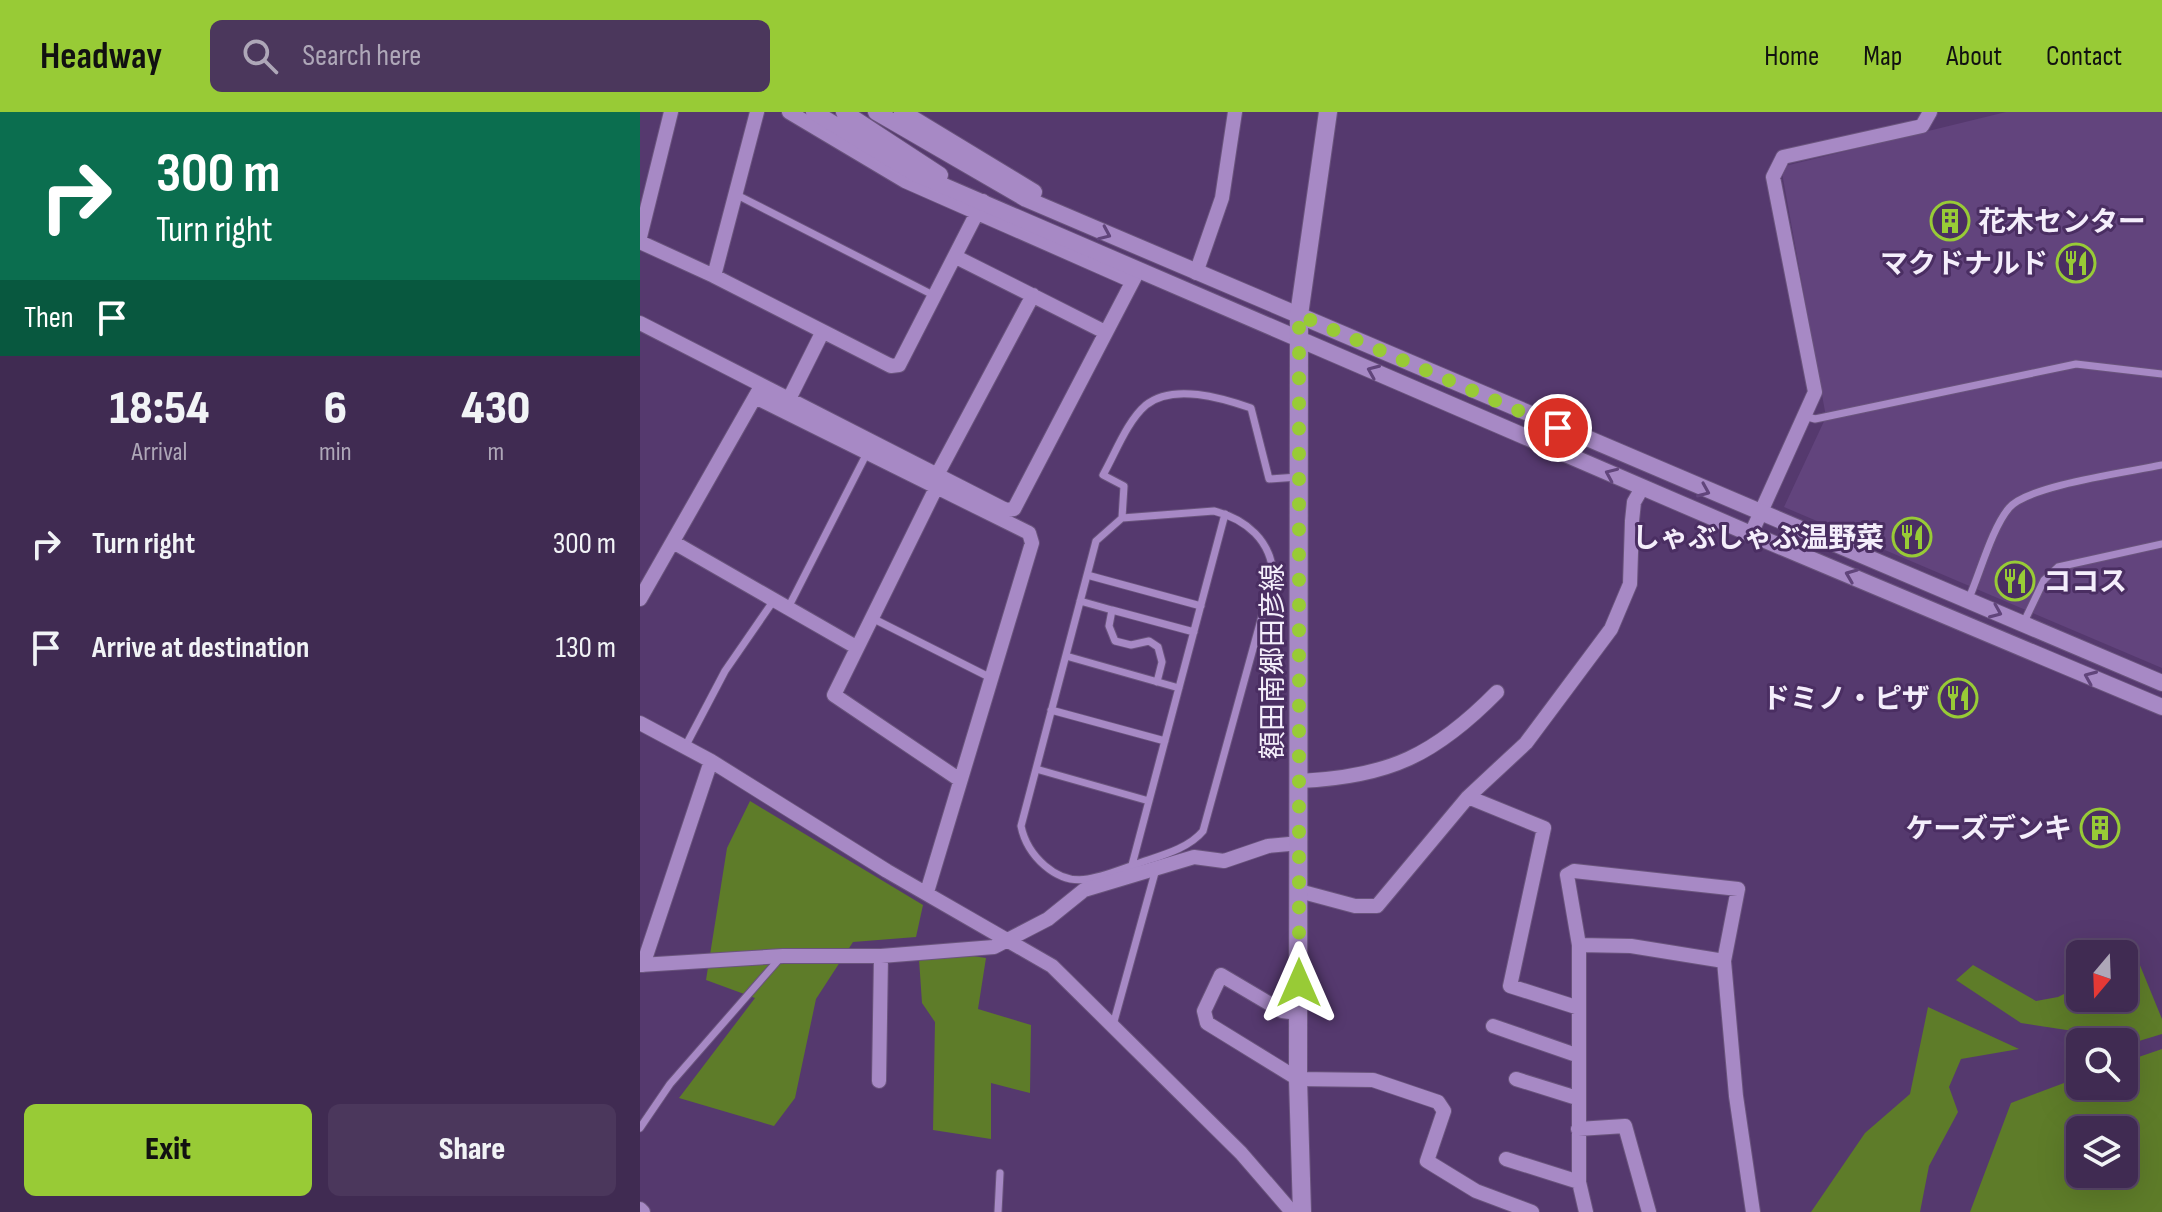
<!DOCTYPE html>
<html lang="en">
<head>
<meta charset="utf-8">
<style>
  body { margin:0; font-family:"Sofia Sans Condensed","Noto Sans JP",sans-serif; background:#4b375c; color:#f1f3f6; height:100vh; display:flex; flex-direction:column; font-size:30px; white-space:nowrap }
  * { box-sizing:border-box; margin:0 }
  p { font-size:26px; color:#aea7b8 }
  .icon { flex:none; width:44px; height:44px; fill:none; stroke:currentColor; stroke-width:2; stroke-linecap:round; stroke-linejoin:round }
  .map { position:relative; flex:1; overflow:hidden }
  .sheet { display:flex; flex-direction:column; background:#402b52; width:640px }
  .sheet>* { flex:none }
  .top-card { background:#0b6e4f; color:#fff; overflow:hidden }
  .needle { width:52px; rotate:199deg }
  .tools { position:absolute; left:1426px; top:828px; display:grid; gap:16px }
  .tools a { display:grid; place-items:center; width:72px; height:72px; border-radius:12px; background:#402b52; box-shadow:0 8px 32px #0002,0 0 0 2px #594769; font-size:40px }
  .pin { position:absolute; display:grid; place-items:center; width:68px; height:68px; color:#fff; margin:-34px; border:4px solid #fff; border-radius:50%; box-shadow:0 2px 8px #0007 }
  .me { position:absolute; width:88px; margin:-44px; rotate:0deg; stroke-linejoin:round; filter:drop-shadow(0 0 6px #0008) }
  .turn { display:flex; align-items:center; gap:28px; height:168px; padding:0 24px; font-size:36px }
  .turn .icon { width:104px; height:104px; stroke-width:2.5 }
  .turn b { display:block; font-size:56px; line-height:68px }
  .then { display:flex; align-items:center; height:76px; padding:0 24px; background:#0003; gap:16px; font-size:30px }
  .eta { display:flex; justify-content:space-evenly; align-items:center; height:136px; text-align:center }
  .eta b { font-size:48px; font-weight:800; line-height:56px }
  .action { display:flex; gap:16px; margin-top:auto; padding:16px 24px }
  .action a { flex:1; height:92px; border-radius:12px; background:#98cb36; color:#111; font-size:32px; font-weight:800; line-height:92px; text-align:center }
  .action a+a { background:#4b375c; color:#f1f3f6 }
  ul { padding:0; list-style:none }
  li { display:flex; align-items:center; gap:24px; height:104px; padding:0 24px }
  li div { flex:1 }
  li b { display:block; font-size:30px }
  li em { font-style:normal }
  header { display:flex; align-items:center; gap:48px; box-sizing:border-box; height:112px; padding:0 40px; background:#98cb36; color:#111 }
  header strong { font-size:38px }
  nav { display:flex; gap:44px; margin-inline-start:auto; font-size:28px }
  .search { width:560px; height:72px; background:#4b375c; display:flex; align-items:center; gap:20px; box-sizing:border-box; padding:0 28px; border-radius:12px; color:#aea7b8; font-size:30px }
  main { display:flex; flex:1; min-height:0 }
  .map>svg:first-child { display:block }
</style>
</head>
<body>
<header>
<strong>Headway</strong>
<div class="search"><svg class="icon" aria-label="search" viewBox="0 0 24 24"><circle cx="10" cy="10" r="6"/><path d="M15 15l6 6"/></svg>Search here</div>
<nav><a>Home</a><a>Map</a><a>About</a><a>Contact</a></nav>
</header>
<main>
<section class="sheet">
<div class="top-card">
<div class="turn"><svg class="icon" aria-label="right" viewBox="0 0 24 24"><path d="M7 20v-9h11M14 6l5 5-5 5"/></svg><div><b>300 m</b>Turn right</div></div>
<div class="then">Then<svg class="icon" aria-label="arrive" viewBox="0 0 24 24"><path d="M6 21V4h12l-3 4 3 4H6"/></svg></div>
</div>
<div class="eta">
<div><b>18:54</b><p>Arrival</p></div>
<div><b>6</b><p>min</p></div>
<div><b>430</b><p>m</p></div>
</div>
<ul>
<li><svg class="icon" aria-label="right" viewBox="0 0 24 24"><path d="M7 20v-9h11M14 6l5 5-5 5"/></svg><div><b>Turn right</b></div><em>300 m</em></li>
<li><svg class="icon" aria-label="arrive" viewBox="0 0 24 24"><path d="M6 21V4h12l-3 4 3 4H6"/></svg><div><b>Arrive at destination</b></div><em>130 m</em></li>
</ul>
<div class="action"><a>Exit</a><a>Share</a></div>
</section>
<div class="map">
<svg width="1522" height="1100" viewBox="0 0 1522 1100">
  <rect width="100%" height="100%" fill="#55396e"/>
  <path fill="#62447d" d="M 1366,0 L 1522,0 L 1522,556 L 1144,395 L 1186,305 L 1141,55 Z"/>
  <path fill="#5e7c29" fill-rule="evenodd" d="M 110,689 L 283,793 L 276,825 L 213,830 L 176,887 L 155,986 L 134,1014 L 39,986 L 115,886 L 66,868 L 87,736 Z
    M 326,843 L 346,846 L 338,897 L 391,913 L 390,981 L 351,971 L 351,1027 L 293,1018 L 295,910 L 282,891 L 279,847 Z
    M 1497,846 L 1522,907 L 1522,922 L 1499,929 L 1381,911 L 1316,868 L 1333,853 L 1396,889 L 1418,885 L 1440,874 L 1440,886 L 1484,886 L 1484,853 Z
    M 1288,895 L 1379,937 L 1321,947 L 1309,975 L 1318,1000 L 1289,1054 L 1280,1100 L 1171,1100 L 1225,1021 L 1270,982 Z
    M 1522,937 L 1522,1100 L 1330,1100 L 1371,991 L 1440,965 L 1440,974 L 1484,974 L 1484,950 ZM 1440,1018 L 1484,1018 L 1484,1062 L 1440,1062 Z"/>
  <g fill="none" stroke-linecap="round" stroke-linejoin="round">
    <g stroke="#6a547d" stroke-width="9">
      <path id="service" d="M 97,83 L 295,184
        M 1164,304 L 1175,307 L 1436,252 L 1522,262
        M 574,399 C 606,407 632,429 633,464 L 563,719 C 549,736 523,743 502,750 C 485,756 466,764 448,767 C 416,773 387,743 381,714 L 456,429 L 482,406 Z
        M 482,406 L 484,374 L 463,363 C 475,342 487,309 506,293 C 533,271 582,286 611,296 L 629,367 L 658,365
        M 447,463 L 561,494
        M 1329,486 C 1340,461 1352,416 1369,396 C 1388,373 1490,360 1522,353
        M 440,489 L 472,498 L 469,514 L 475,529 L 491,533 L 509,529 L 518,535 L 522,550 L 517,570
        M 148,496 L 227,341
        M 472,498 L 554,520
        M 232,506 L 351,566
        M 1383,512 L 1404,468 L 1418,455 L 1522,432
        M 426,544 L 539,576
        M 411,598 L 525,629
        M 45,635 L 85,559 L 134,488
        M 396,657 L 509,689
        M 492,753 L 585,402
        M 473,913 L 516,757
        M 0,1016 L 30,972 L 141,845
        M 358,1100 L 360,1061"/>
    </g>
    <g stroke="#6a547d" stroke-width="16">
      <path id="minor" d="M 117,0 L 74,164 L 251,254 L 259,253 L 343,89
        M 149,0 L 265,69 L 492,169
        M 0,125 L 31,0
        M 0,130 L 74,164
        M 316,145 L 465,220
        M 556,161 L 582,86 L 595,0
        M 0,211 L 366,398 L 374,397 L 498,159
        M 115,285 L 389,421 L 392,431 L 287,780
        M 149,287 L 182,221
        M 297,363 L 393,183
        M 296,376 L 194,583 L 320,668
        M 1111,422 L 1175,280 L 1133,65 L 1143,45 L 1282,14 L 1290,0
        M 33,430 L 216,535
        M 0,487 L 119,278
        M 0,611 L 71,649 L 247,759 L 412,854 L 601,1041 L 652,1100
        M 660,669 C 749,665 795,643 857,580
        M 828,685 L 886,631 L 971,517 L 990,472 L 992,409 L 994,390 L 1002,376
        M 659,779 L 715,794 L 737,794 L 828,685 L 904,716 L 870,874 L 939,896
        M 939,833 L 991,834 L 1084,849
        M 0,853 L 143,844 L 241,844 L 354,835 L 408,807 L 444,778 L 554,745 L 584,749 L 628,734 L 660,731
        M 3,853 L 71,649
        M 658,901 L 642,899 L 581,863 L 564,899 L 567,911 L 658,967 L 733,968 L 798,990 L 804,999 L 787,1049 L 836,1079 L 892,1100
        M 853,914 L 939,944
        M 876,967 L 937,986
        M 239,969 L 241,844
        M 938,1017 L 985,1014 L 1009,1100
        M 866,1047 L 939,1070
        M 0,1097 L 3,1100
        M 946,1100 L 939,1070 L 939,833 L 927,763 L 934,759 L 1098,777 L 1084,849 L 1096,984 L 1113,1100"/>
    </g>
    <g stroke="#6a547d" stroke-width="18">
      <path id="tertiary" d="M 174,0 L 274,61 L 1111,422 L 1522,595
        M 204,0 L 300,63
        M 236,0 L 386,87 L 1522,571
        M 262,0 L 394,80"/>
    </g>
    <g stroke="#6a547d" stroke-width="20">
      <path id="secondary" d="M 662,1100 L 658,967 L 659,203 L 688,0"/>
    </g>
    <use href="#service" stroke="#a789c5" stroke-width="7"/>
    <use href="#minor" stroke="#a789c5" stroke-width="14"/>
    <use href="#tertiary" stroke="#a789c5" stroke-width="16"/>
    <use href="#secondary" stroke="#a789c5" stroke-width="18"/>
  </g>
  <defs><path id="oneway-chevron" d="M-2-3.5L2.5 0L-2 3.5" fill="none" stroke-width="1.6" stroke-linecap="round" stroke-linejoin="round" transform="scale(2)"/></defs>
  <g stroke="#61457b">
    <use href="#oneway-chevron" transform="translate(465 122) rotate(24)"/>
    <use href="#oneway-chevron" transform="translate(733 259) rotate(-157)"/>
    <use href="#oneway-chevron" transform="translate(971 362) rotate(-156)"/>
    <use href="#oneway-chevron" transform="translate(1064 379) rotate(23)"/>
    <use href="#oneway-chevron" transform="translate(1211 463) rotate(-158)"/>
    <use href="#oneway-chevron" transform="translate(1356 500) rotate(23)"/>
    <use href="#oneway-chevron" transform="translate(1450 565) rotate(-157)"/>
  </g>
  <g fill="none" stroke-linecap="round" stroke-linejoin="round">
    <path stroke="#98cb36" stroke-width="14" stroke-dasharray="0 25.2" d="M 659,871 L 659,203 L 918,316"/>
  </g>
  <defs>
    <g id="building-ring" transform="scale(2)"><circle r="9.5" fill="#4a2e62" stroke="#98cb36" stroke-width="1.5"/><path d="M-4-6H4V6H1V3H-1V6H-4ZM-2.5-4.3h1.7v1.8h-1.7ZM.8-4.3h1.7v1.8H.8ZM-2.5-1h1.7V.8h-1.7ZM.8-1h1.7V.8H.8Z" fill="#98cb36"/></g>
    <g id="restaurant-ring" transform="scale(2)"><circle r="9.5" fill="#4a2e62" stroke="#98cb36" stroke-width="1.5"/><path d="M-5-6h1v4h1v-4h1v4h1v-4h1v5L-1.5 .5V6h-2V.5L-5-1ZM5-6V6H3V1.5H1.5Q1.5-4 5-6Z" fill="#98cb36"/></g>
  </defs>
  <g fill-rule="evenodd">
    <use href="#building-ring" x="1310" y="109"/>
    <use href="#restaurant-ring" x="1436" y="151"/>
    <use href="#restaurant-ring" x="1272" y="425"/>
    <use href="#restaurant-ring" x="1375" y="469"/>
    <use href="#restaurant-ring" x="1318" y="586"/>
    <use href="#building-ring" x="1460" y="716"/>
  </g>
  <g text-anchor="middle" stroke-width="6" stroke-linejoin="round" paint-order="stroke">
    <g font-size="28" font-weight="bold" fill="#f4eefb" stroke="#4a2e62" text-anchor="end">
      <text x="1338" y="119" text-anchor="start">花木センター</text>
      <text x="1408" y="161">マクドナルド</text>
      <text x="1244" y="435">しゃぶしゃぶ温野菜</text>
      <text x="1403" y="479" text-anchor="start">ココス</text>
      <text x="1290" y="596">ドミノ・ピザ</text>
      <text x="1432" y="726">ケーズデンキ</text>
    </g>
    <g font-size="28" fill="#f4eefb" stroke="#4a2e62">
      <text transform="translate(632 549) rotate(-90)" y="10">額田南郷田彦線</text>
    </g>
  </g>
</svg>
<div class="tools">
<a><svg class="needle" viewBox="-14 -14 28 28"><path d="M0-13l5 13h-10z" fill="#e53935"/><path d="M0 13l5-13h-10z" fill="#aea7b8"/></svg></a>
<a><svg class="icon" aria-label="search" viewBox="0 0 24 24"><circle cx="10" cy="10" r="6"/><path d="M15 15l6 6"/></svg></a>
<a><svg class="icon" aria-label="layers" viewBox="0 0 24 24"><path d="M12 4l9 5-9 5-9-5zM3 14l9 5 9-5"/></svg></a>
</div>
<div class="pin" style="left:918px;top:316px;background:#d93025"><svg class="icon" aria-label="arrive" viewBox="0 0 24 24"><path d="M6 21V4h12l-3 4 3 4H6"/></svg></div>
<svg class="me" style="left:659px;top:871px" viewBox="-20 -20 40 40"><path d="M0-17L14 15 0 8-14 15z" fill="#98cb36" stroke="#fff" stroke-width="4"/></svg>
</div>
</main>
</body>
</html>
